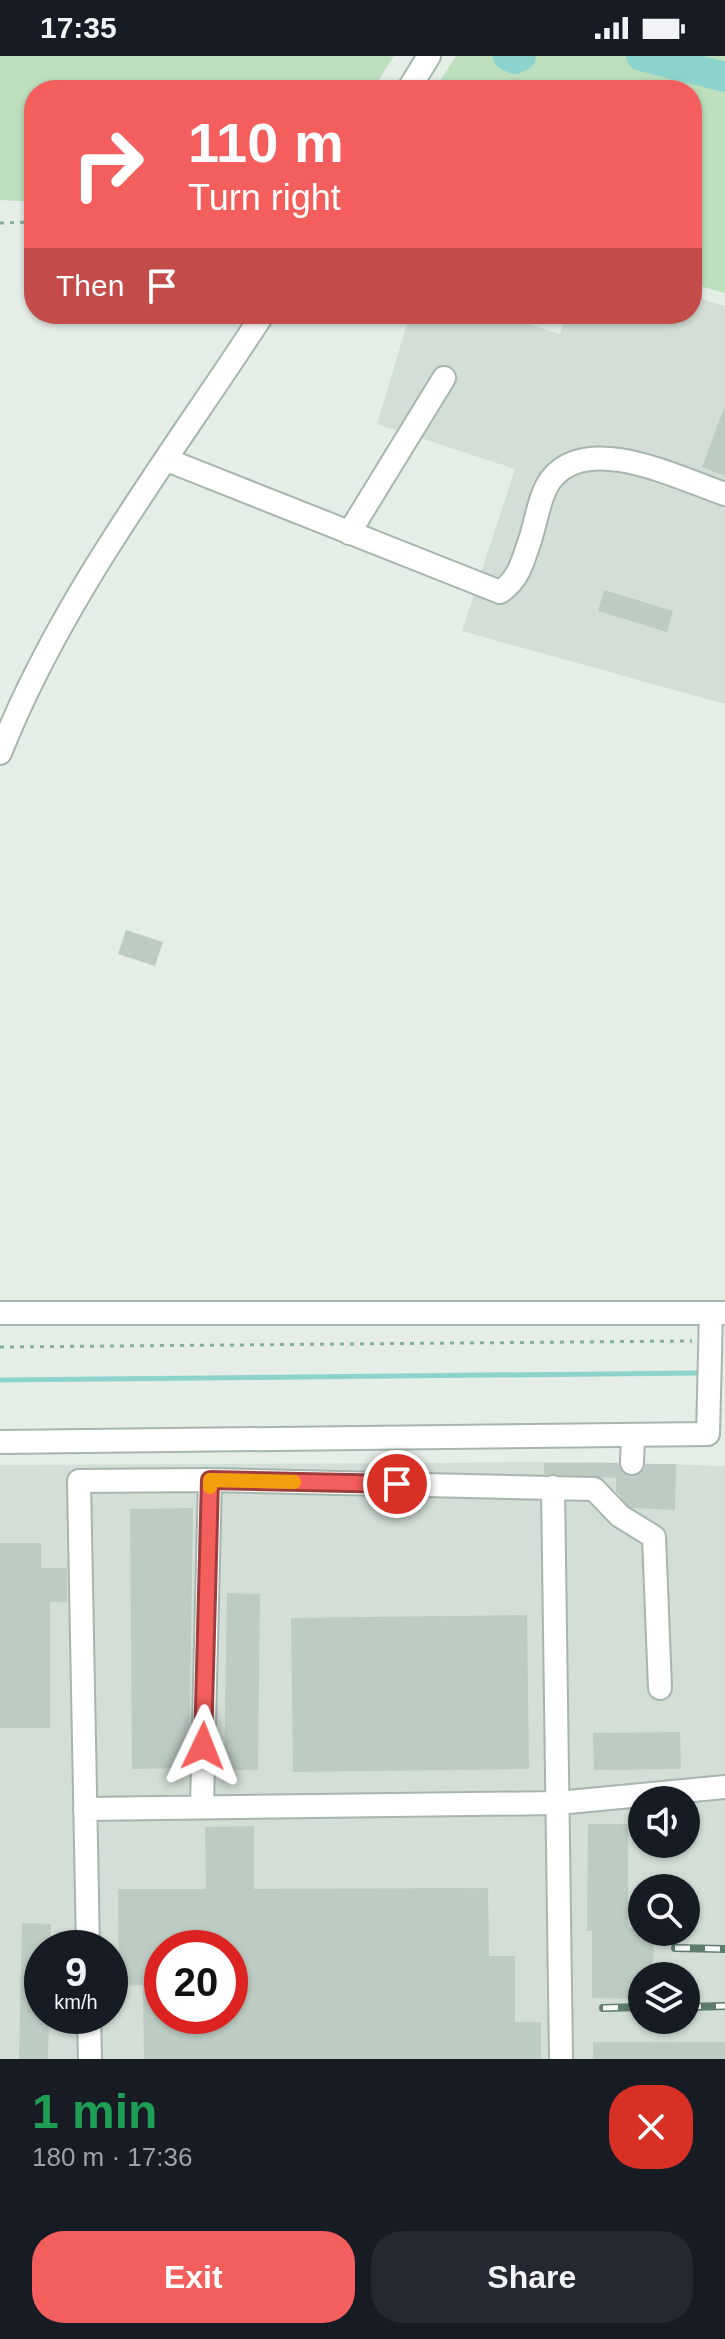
<!DOCTYPE html>
<html lang="en">
<head>
<meta charset="utf-8">
<style>
  body { margin:0; font-family:Helvetica,sans-serif; background:#242831; color:#f1f3f6; height:100vh; display:flex; flex-direction:column; font-size:30px; white-space:nowrap }
  * { box-sizing:border-box; margin:0 }
  p { font-size:26px; color:#9ea1a6 }
  .icon { flex:none; width:44px; height:44px; fill:none; stroke:currentColor; stroke-width:2; stroke-linecap:round; stroke-linejoin:round }
  .map { position:relative; height:2003px; overflow:hidden }
  .side { display:flex; flex-direction:column; background:#171b24; flex:1 }
  .side>* { flex:none }
  .hud { position:absolute; left:24px; top:24px; width:678px; height:244px; border-radius:32px; box-shadow:0 2px 6px #0004; background:#f45e5c; color:#fff; overflow:hidden }
  .buttons { position:absolute; left:628px; top:1730px; display:grid; gap:16px }
  .buttons a { display:grid; place-items:center; width:72px; height:72px; border-radius:50%; background:#171b24; box-shadow:0 2px 6px #0004; font-size:40px }
  .speed { position:absolute; left:24px; top:1874px; display:flex; gap:16px; font-size:40px; font-weight:700; text-align:center }
  .speed>* { display:grid; place-content:center; width:104px; height:104px; border-radius:50%; background:#171b24; box-shadow:0 2px 6px #0004; line-height:1 }
  .speed small { font-size:20px; font-weight:400 }
  .speed .limit { border:12px solid #d22; background:#fff; color:#111 }
  .pin { position:absolute; display:grid; place-items:center; width:68px; height:68px; color:#fff; margin:-34px; border:4px solid #fff; border-radius:50%; box-shadow:0 2px 8px #0007 }
  .me { position:absolute; width:88px; margin:-44px; rotate:2deg; stroke-linejoin:round; filter:drop-shadow(0 0 6px #0008) }
  .turn { display:flex; align-items:center; gap:28px; height:168px; padding:0 32px; font-size:36px }
  .turn .icon { width:104px; height:104px; stroke-width:2.5 }
  .turn b { display:block; font-size:56px; line-height:68px }
  .then { display:flex; align-items:center; height:76px; padding:0 32px; background:#0003; gap:16px; font-size:30px }
  .round { display:grid; place-items:center; flex:none; width:84px; height:84px; border-radius:32px; background:#242831 }
  .overview { display:flex; align-items:center; justify-content:space-between; height:136px; padding:0 32px }
  h1 { font-size:48px; font-weight:600; line-height:60px; color:#1e9e55 }
  .cta { display:flex; gap:16px; margin-top:auto; padding:16px 32px }
  .cta a { flex:1; height:92px; border-radius:32px; background:#f45e5c; color:#fff; font-size:32px; font-weight:600; line-height:92px; text-align:center }
  .cta a+a { background:#242831; color:#f1f3f6 }
  .status { display:flex; justify-content:space-between; align-items:center; height:56px; padding:0 40px; background:#171b24; direction:ltr }
  .status svg { height:22px; fill:currentColor }
  .map>svg:first-child { display:block }
</style>
</head>
<body>
<div class="status"><b>17:35</b><svg viewBox="0 0 49 12"><path d="M0 12V9h3v3zM5 12V6h3v6zM10 12V3h3v9zM15 12V0h3v12zM26 1h20v11H26zM47 4h2v5h-2z"/></svg></div>
<div class="map">
<svg width="725" height="2003" viewBox="0 0 725 2003">
  <rect width="100%" height="100%" fill="#e4eee7"/>
  <path fill="#d2ded6" fill-rule="evenodd" d="M 692,240 L 725,250 L 725,648 L 462,575 L 515,413 L 377,368 L 410,258 L 496,258 L 560,278 L 567,258 L 692,258 Z
    M 600,1406 L 725,1410 L 725,2003 L 0,2003 L 0,1409 ZM 642,1744 L 686,1744 L 686,1788 L 642,1788 ZM 642,1832 L 686,1832 L 686,1876 L 642,1876 ZM 42,1892 L 110,1892 L 110,1960 L 42,1960 ZM 162,1892 L 230,1892 L 230,1960 L 162,1960 ZM 642,1920 L 686,1920 L 686,1964 L 642,1964 Z"/>
  <path fill="#bddfbe" d="M 0,0 L 394,0 L 372,34 L 34,34 L 34,146 L 0,144 Z
    M 456,0 L 725,0 L 725,237 L 692,228 L 692,34 L 434,34 Z"/>
  <g fill="none" stroke-linecap="round" stroke-linejoin="round">
    <path stroke="#8cd3ce" stroke-width="5" d="M 0,1324 L 696,1317"/>
    <path stroke="#8cd3ce" stroke-width="30" d="M 508,0 L 515,3 L 521,0
      M 641,0 L 725,21"/>
  </g>
  <path fill="#bcccc2" fill-rule="evenodd" d="M 724,352 L 725,352 L 725,420 L 702,411 Z
    M 604,534 L 673,555 L 667,576 L 598,555 Z
    M 126,874 L 163,886 L 155,910 L 118,898 Z
    M 544,1407 L 618,1407 L 624,1418 L 632,1421 L 643,1415 L 646,1408 L 676,1408 L 675,1454 L 634,1452 L 616,1436 L 616,1422 L 544,1418 Z
    M 193,1452 L 189,1712 L 132,1713 L 130,1453 Z
    M 0,1487 L 41,1487 L 41,1512 L 67,1512 L 67,1546 L 50,1546 L 50,1672 L 0,1672 Z
    M 227,1537 L 260,1538 L 258,1714 L 224,1714 Z
    M 527,1559 L 529,1713 L 293,1716 L 291,1562 Z
    M 680,1676 L 681,1713 L 594,1714 L 593,1677 Z
    M 588,1768 L 628,1768 L 628,1871 L 654,1876 L 653,1920 L 642,1920 L 642,1943 L 592,1942 L 592,1875 L 587,1875 Z
    M 254,1770 L 254,1833 L 488,1832 L 489,1900 L 515,1900 L 515,1966 L 541,1966 L 541,2003 L 144,2003 L 143,1929 L 119,1930 L 118,1833 L 206,1833 L 205,1771 ZM 162,1892 L 230,1892 L 230,1960 L 162,1960 Z
    M 22,1867 L 51,1868 L 50,1892 L 42,1892 L 42,1960 L 49,1960 L 48,2003 L 19,2003 Z
    M 593,1986 L 725,1986 L 725,2003 L 593,2003 Z"/>
  <g fill="none" stroke-linecap="round" stroke-linejoin="round">
    <path stroke="#bdcbc3" stroke-width="22" stroke-dasharray="22 11" stroke-linecap="butt" d="M 632,1452 L 632,1407"/>
    <g stroke="#a6b6ad" stroke-width="26">
      <path id="minor" d="M 408,34 L 429,0
        M 167,404 L 500,536 C 519,524 523,504 530,484 C 536,467 540,435 553,421 C 591,377 680,423 725,438
        M 349,477 L 444,322
        M 0,697 C 63,538 171,400 263,258
        M 0,1257 L 724,1257
        M 0,1386 L 708,1378 L 711,1257
        M 632,1407 L 633,1379
        M 553,1431 L 561,2003
        M 202,1749 L 210,1424
        M 85,1753 L 558,1747 L 725,1731
        M 88,1892 L 79,1425 L 210,1424 L 594,1433 L 620,1460 L 654,1481 L 660,1632
        M 89,1960 L 90,2003"/>
    </g>
    <path stroke="#84b299" stroke-width="3" stroke-dasharray="4 6" stroke-linecap="butt" d="M 0,167 L 34,166
      M 221,258 L 234,267
      M 0,1291 L 692,1285"/>
    <use href="#minor" stroke="#fff" stroke-width="22"/>
    <g stroke="#5e7b6c" stroke-width="8">
      <path id="rail" d="M 675,1892 L 725,1893
        M 686,1951 L 725,1950
        M 603,1952 L 642,1951"/>
    </g>
    <use href="#rail" stroke="#f5faf6" stroke-width="5" stroke-dasharray="15" stroke-linecap="butt"/>
  </g>
  <g fill="none" stroke-linecap="round" stroke-linejoin="round">
    <g stroke="#9f3d3c" stroke-width="20">
      <path id="route" d="M 203,1690 L 210,1424 L 397,1428"/>
    </g>
    <use href="#route" stroke="#f45e5c" stroke-width="14"/>
    <path stroke="#f59e0b" stroke-width="14" d="M 210,1431 L 210,1424 L 294,1426"/>
  </g>
</svg>
<div class="buttons">
<a><svg class="icon" aria-label="sound" viewBox="0 0 24 24"><path d="M4 9h4l5-4v14l-5-4H4zM17 9q2 3 0 6"/></svg></a>
<a><svg class="icon" aria-label="search" viewBox="0 0 24 24"><circle cx="10" cy="10" r="6"/><path d="M15 15l6 6"/></svg></a>
<a><svg class="icon" aria-label="layers" viewBox="0 0 24 24"><path d="M12 4l9 5-9 5-9-5zM3 14l9 5 9-5"/></svg></a>
</div>
<div class="speed"><div>9<small>km/h</small></div><div class="limit">20</div></div>
<div class="pin" style="left:397px;top:1428px;background:#d93025"><svg class="icon" aria-label="arrive" viewBox="0 0 24 24"><path d="M6 21V4h12l-3 4 3 4H6"/></svg></div>
<svg class="me" style="left:203px;top:1690px" viewBox="-20 -20 40 40"><path d="M0-17L14 15 0 8-14 15z" fill="#f45e5c" stroke="#fff" stroke-width="4"/></svg>
<div class="hud">
<div class="turn"><svg class="icon" aria-label="right" viewBox="0 0 24 24"><path d="M7 20v-9h11M14 6l5 5-5 5"/></svg><div><b>110 m</b>Turn right</div></div>
<div class="then">Then<svg class="icon" aria-label="arrive" viewBox="0 0 24 24"><path d="M6 21V4h12l-3 4 3 4H6"/></svg></div>
</div>
</div>
<section class="side">
<div class="overview"><div><h1>1 min</h1><p>180 m · 17:36</p></div><a class="round" style="background:#d93025;color:#fff"><svg class="icon" aria-label="close" viewBox="0 0 24 24"><path d="M6 6l12 12M18 6L6 18"/></svg></a></div>
<div class="cta"><a>Exit</a><a>Share</a></div>
</section>
</body>
</html>
